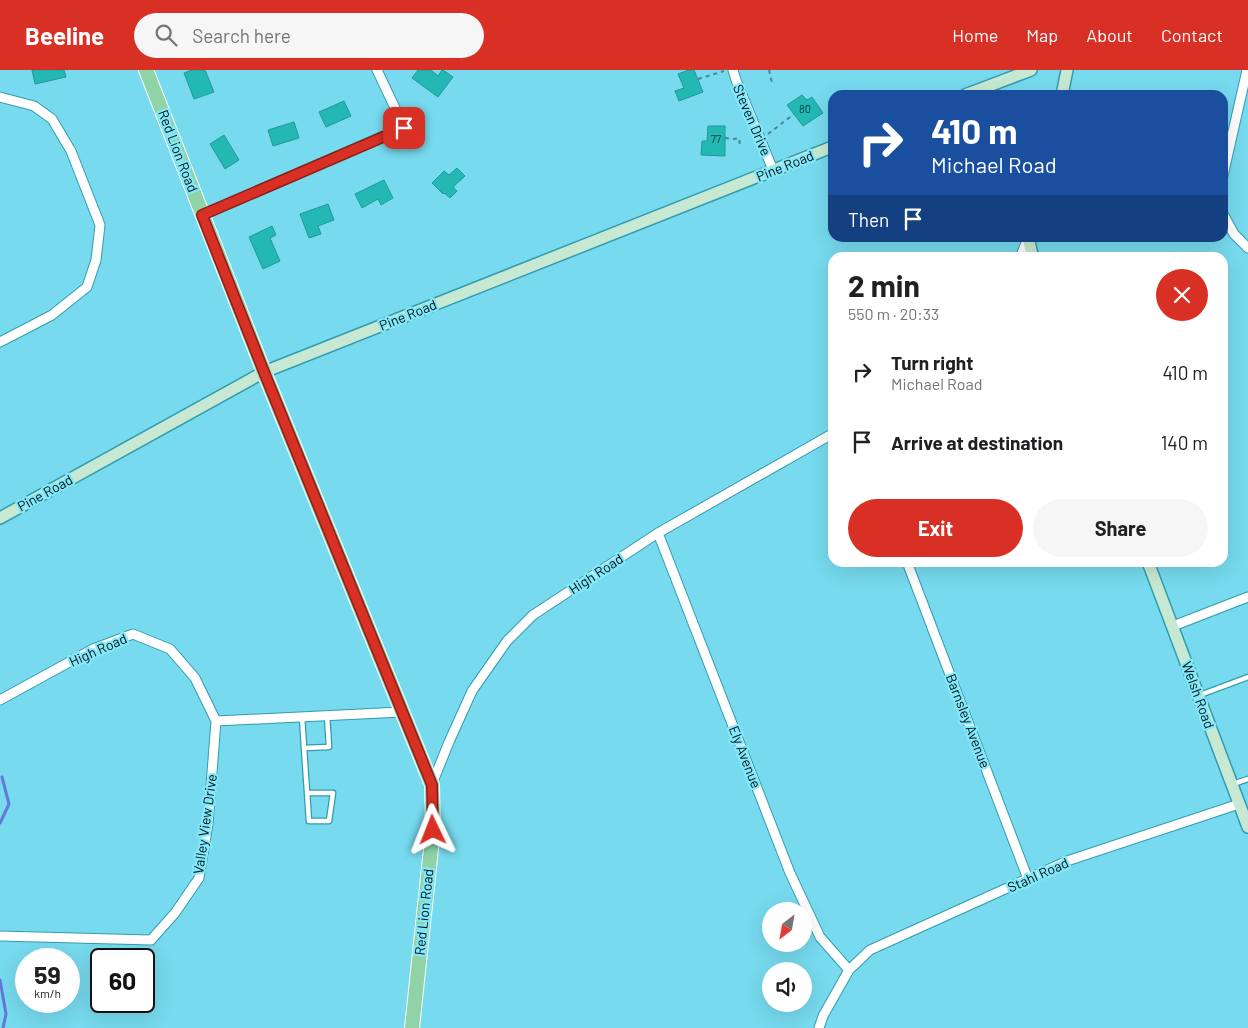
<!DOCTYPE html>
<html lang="en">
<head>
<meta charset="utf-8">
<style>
  body { margin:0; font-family:Barlow,sans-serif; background:#f6f6f6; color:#202124; height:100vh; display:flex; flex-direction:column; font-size:19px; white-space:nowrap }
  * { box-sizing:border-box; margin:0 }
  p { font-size:16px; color:#757577 }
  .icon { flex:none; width:28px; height:28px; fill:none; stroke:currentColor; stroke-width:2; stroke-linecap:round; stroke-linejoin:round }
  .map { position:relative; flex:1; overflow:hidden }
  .sheet { position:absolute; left:828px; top:182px; width:400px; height:315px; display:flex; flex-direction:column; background:#fff; border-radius:15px; box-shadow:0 5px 20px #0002 }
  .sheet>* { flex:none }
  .guide { position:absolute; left:828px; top:20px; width:400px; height:152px; border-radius:15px; box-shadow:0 5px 20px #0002; background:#1a4fa0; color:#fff; overflow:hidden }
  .needle { width:32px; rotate:211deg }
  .tools { position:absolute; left:762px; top:832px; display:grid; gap:10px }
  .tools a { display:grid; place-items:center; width:50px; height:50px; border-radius:50%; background:#fff; box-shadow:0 5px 20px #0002; font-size:25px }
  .speed { position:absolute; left:15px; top:878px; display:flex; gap:10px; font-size:25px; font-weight:700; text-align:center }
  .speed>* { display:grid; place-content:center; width:65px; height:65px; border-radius:50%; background:#fff; box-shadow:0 5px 20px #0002; line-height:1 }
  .speed small { font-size:12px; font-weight:400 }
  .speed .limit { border:2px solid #111; border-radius:8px; background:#fff; color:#111 }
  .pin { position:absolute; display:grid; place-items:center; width:42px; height:42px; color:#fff; margin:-21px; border-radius:10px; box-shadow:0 2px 8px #0006 }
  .me { position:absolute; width:55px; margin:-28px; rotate:358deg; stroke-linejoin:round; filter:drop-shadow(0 0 4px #0008) }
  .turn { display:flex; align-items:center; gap:18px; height:105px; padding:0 20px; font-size:22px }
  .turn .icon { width:65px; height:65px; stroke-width:2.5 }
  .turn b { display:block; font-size:35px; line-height:42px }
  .then { display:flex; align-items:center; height:48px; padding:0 20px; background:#0003; gap:10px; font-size:19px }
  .round { display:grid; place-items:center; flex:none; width:52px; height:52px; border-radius:26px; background:#f6f6f6 }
  .headline { display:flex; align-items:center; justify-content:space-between; height:85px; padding:0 20px }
  h1 { font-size:30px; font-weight:700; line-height:38px }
  .action { display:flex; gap:10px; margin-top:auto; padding:10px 20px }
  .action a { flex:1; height:58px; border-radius:30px; background:#d93025; color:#fff; font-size:20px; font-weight:700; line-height:58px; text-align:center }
  .action a+a { background:#f6f6f6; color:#202124 }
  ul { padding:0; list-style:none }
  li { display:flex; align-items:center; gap:15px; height:70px; padding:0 20px }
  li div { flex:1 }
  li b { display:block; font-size:19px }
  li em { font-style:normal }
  header { display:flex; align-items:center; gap:30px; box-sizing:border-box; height:70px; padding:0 25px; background:#d93025; color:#fff }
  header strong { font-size:24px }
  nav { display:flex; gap:28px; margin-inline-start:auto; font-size:18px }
  .search { width:350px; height:45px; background:#f6f6f6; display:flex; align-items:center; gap:12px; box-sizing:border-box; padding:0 18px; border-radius:28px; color:#757577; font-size:19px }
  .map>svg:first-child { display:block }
</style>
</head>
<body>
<header>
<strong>Beeline</strong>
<div class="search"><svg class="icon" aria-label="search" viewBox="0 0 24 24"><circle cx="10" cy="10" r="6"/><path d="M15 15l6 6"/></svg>Search here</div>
<nav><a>Home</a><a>Map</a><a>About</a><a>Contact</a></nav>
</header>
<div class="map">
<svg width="1248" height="958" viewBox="0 0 1248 958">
  <rect width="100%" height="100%" fill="#77daee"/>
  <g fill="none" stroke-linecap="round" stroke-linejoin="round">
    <path stroke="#6378d7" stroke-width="3" d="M 0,753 L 9,734 L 2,707
      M 0,910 L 6,944 L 3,958"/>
  </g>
  <path fill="#23b8b4" stroke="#249894" d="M 32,0 L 64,0 L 66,7 L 35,14 Z
    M 192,0 L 205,0 L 214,22 L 194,29 L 184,3 Z
    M 418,0 L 431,0 L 438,6 L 442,0 L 443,0 L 453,7 L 438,27 L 412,8 Z
    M 689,0 L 694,0 L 703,22 L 679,31 L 675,21 L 684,18 L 678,4 Z
    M 802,25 L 807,30 L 812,27 L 823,43 L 803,56 L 787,35 Z
    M 344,31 L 351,46 L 326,57 L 319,42 Z
    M 294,52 L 299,68 L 273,76 L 268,60 Z
    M 708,56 L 725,56 L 725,86 L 701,85 L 702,71 L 707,71 Z
    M 224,65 L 239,90 L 225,99 L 210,74 Z
    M 457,98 L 465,106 L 453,117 L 457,121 L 450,128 L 444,123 L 443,124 L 432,113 L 444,101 L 449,105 Z
    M 384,110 L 393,128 L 381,135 L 378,129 L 362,138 L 355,124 Z
    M 328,134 L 334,150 L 318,156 L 321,164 L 309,168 L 300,144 Z
    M 272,156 L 276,165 L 270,168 L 280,191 L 263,199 L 249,167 Z"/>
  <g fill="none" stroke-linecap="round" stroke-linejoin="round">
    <g stroke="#329caf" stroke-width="7">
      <path id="lane" d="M 1200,625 L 1248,607
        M 302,647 L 304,678 L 329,677 L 327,645
        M 304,678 L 309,751 L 329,751 L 333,723 L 307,723
        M 1233,714 L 1248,709"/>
    </g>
    <g stroke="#329caf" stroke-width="11">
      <path id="street" d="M 733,0 L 736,10 L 773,100
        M 0,27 L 34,36 L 52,49 L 71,81 L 100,155 L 96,190 L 87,217 L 52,245 L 0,272
        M 1222,110 L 1247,0
        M 1222,142 L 1234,164 L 1248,178
        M 202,145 L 404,57 L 377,0
        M 1020,188 L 1028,168
        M 658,463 L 790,803 L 820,867 L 849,900
        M 907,492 L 1028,809
        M 1173,556 L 1248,527
        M 0,630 L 93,579 L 133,564 L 170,579 L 195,608 L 216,651 L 401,642
        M 432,714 L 449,672 L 472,621 L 507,571 L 533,545 L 658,463 L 832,364
        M 0,866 L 151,870 L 175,843 L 199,808 L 208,754 L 216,651
        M 819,958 L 823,946 L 849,900 L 870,880 L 1067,791 L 1239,734"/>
    </g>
    <g stroke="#329caf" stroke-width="14">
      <path id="secondary" d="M 965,25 L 1031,0
        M 1062,25 L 1067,0
        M 1028,168 L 1033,188
        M 0,448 L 264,302 L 832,77
        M 1148,492 L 1248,757"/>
    </g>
    <g stroke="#fff" stroke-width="16">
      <path id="primary" d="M 146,0 L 264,302 L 432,715 L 433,760 L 412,958"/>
    </g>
    <path stroke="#478997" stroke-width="2" stroke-dasharray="4 4" stroke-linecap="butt" d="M 769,0 L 772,13
      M 698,9 L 724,1
      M 768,64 L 794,44
      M 725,68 L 734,69 L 739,68 L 740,76"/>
    <use href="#lane" stroke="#fff" stroke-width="4.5"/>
    <use href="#street" stroke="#fff" stroke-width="9"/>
    <use href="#secondary" stroke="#c7e9d3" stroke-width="11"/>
    <use href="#primary" stroke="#8fd3a7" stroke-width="14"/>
  </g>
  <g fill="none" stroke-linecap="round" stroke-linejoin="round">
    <g stroke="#8d1f18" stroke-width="12">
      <path id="route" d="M 404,58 L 202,145 L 264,302 L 432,715 L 433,760"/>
    </g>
    <use href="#route" stroke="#d93025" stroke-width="9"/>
  </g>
  <g text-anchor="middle" stroke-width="4.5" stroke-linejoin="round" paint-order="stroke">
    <g font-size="11" fill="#093c3e">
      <text x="805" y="43">80</text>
      <text x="716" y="73">77</text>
    </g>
    <g font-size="14" fill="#001317" stroke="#84e8fb">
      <text transform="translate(752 50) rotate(67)" y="5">Steven Drive</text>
      <text transform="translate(178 81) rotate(69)" y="5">Red Lion Road</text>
      <text transform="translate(785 96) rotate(-22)" y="5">Pine Road</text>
      <text transform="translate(408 245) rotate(-22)" y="5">Pine Road</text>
      <text transform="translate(45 423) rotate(-29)" y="5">Pine Road</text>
      <text transform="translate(596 504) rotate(-33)" y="5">High Road</text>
      <text transform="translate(98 580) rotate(-24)" y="5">High Road</text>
      <text transform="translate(1198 625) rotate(70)" y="5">Welsh Road</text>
      <text transform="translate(968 651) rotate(69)" y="5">Barnsley Avenue</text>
      <text transform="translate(745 687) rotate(69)" y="5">Ely Avenue</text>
      <text transform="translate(205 754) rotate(-82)" y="5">Valley View Drive</text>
      <text transform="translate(1038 805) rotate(-24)" y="5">Stahl Road</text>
      <text transform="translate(424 842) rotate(-84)" y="5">Red Lion Road</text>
    </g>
  </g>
</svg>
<div class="tools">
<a><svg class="needle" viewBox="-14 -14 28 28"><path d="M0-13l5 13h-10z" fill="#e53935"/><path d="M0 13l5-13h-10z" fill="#757577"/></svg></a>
<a><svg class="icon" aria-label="sound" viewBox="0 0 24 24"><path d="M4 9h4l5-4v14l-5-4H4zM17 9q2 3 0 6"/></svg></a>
</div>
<div class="speed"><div>59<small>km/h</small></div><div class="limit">60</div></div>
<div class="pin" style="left:404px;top:58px;background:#d93025"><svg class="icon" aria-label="arrive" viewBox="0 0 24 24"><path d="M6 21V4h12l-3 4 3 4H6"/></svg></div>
<svg class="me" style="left:433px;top:760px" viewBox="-20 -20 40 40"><path d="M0-17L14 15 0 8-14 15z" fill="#d93025" stroke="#fff" stroke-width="4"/></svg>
<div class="guide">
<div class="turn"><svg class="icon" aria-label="right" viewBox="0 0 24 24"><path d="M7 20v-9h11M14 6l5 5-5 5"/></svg><div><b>410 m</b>Michael Road</div></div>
<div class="then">Then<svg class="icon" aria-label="arrive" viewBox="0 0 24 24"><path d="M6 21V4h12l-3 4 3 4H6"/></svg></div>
</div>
<section class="sheet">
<div class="headline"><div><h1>2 min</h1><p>550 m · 20:33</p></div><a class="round" style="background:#d93025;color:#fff"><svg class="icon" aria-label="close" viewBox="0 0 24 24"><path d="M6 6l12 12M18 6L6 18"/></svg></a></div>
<ul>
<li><svg class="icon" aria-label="right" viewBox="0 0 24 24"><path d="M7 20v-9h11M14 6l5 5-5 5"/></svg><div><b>Turn right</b><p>Michael Road</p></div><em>410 m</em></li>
<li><svg class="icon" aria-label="arrive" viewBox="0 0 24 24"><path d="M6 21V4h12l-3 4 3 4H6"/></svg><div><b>Arrive at destination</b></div><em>140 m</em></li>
</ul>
<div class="action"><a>Exit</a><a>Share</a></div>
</section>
</div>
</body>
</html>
